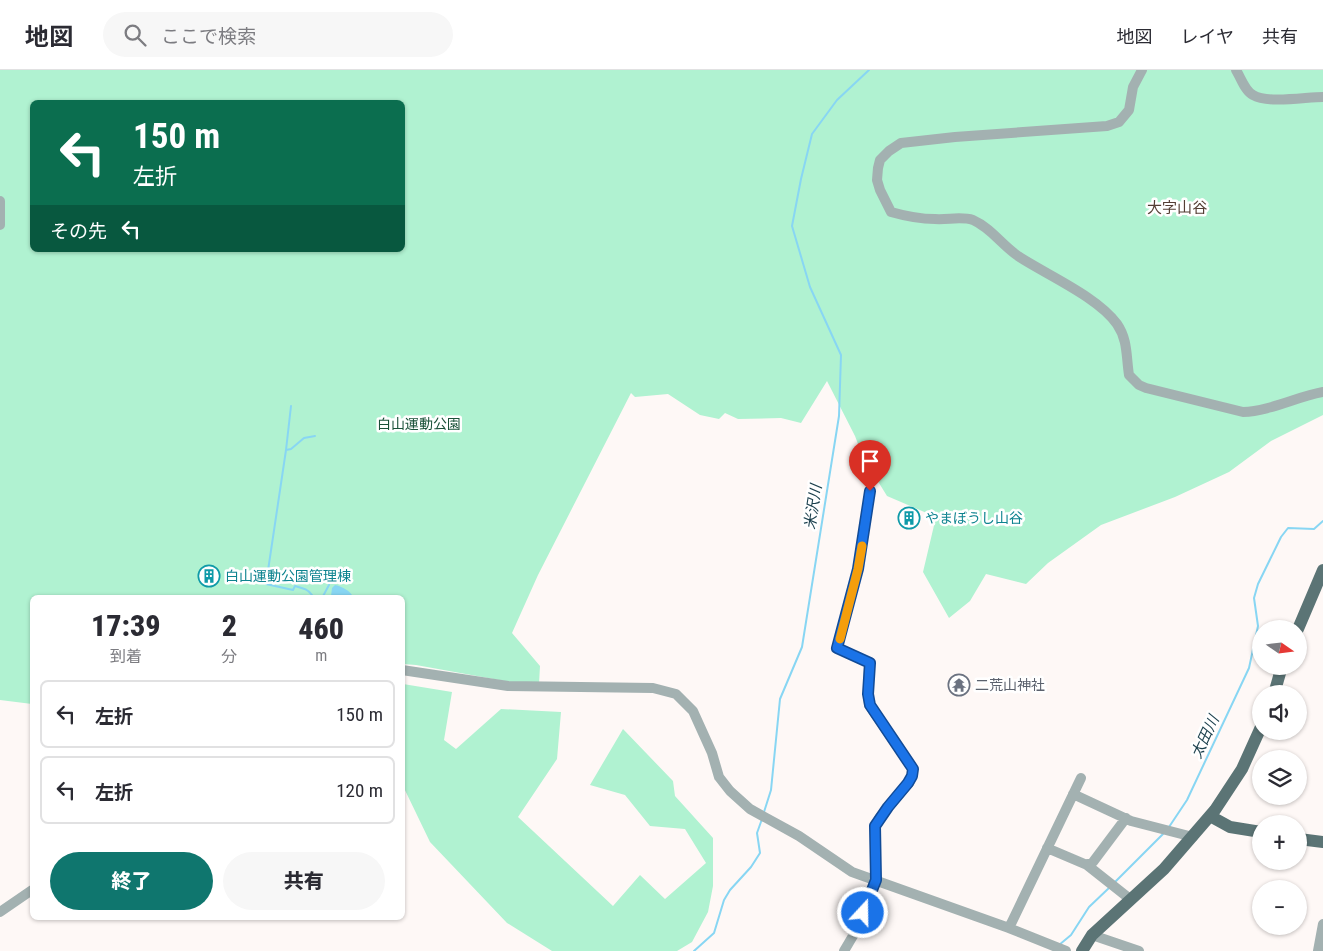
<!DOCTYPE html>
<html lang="ja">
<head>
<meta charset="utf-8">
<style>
  body { margin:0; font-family:"Roboto Condensed","Noto Sans JP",sans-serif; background:#f7f7f7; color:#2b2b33; height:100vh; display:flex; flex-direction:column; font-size:19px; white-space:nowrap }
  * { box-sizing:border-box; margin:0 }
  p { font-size:16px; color:#7c7c81 }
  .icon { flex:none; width:28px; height:28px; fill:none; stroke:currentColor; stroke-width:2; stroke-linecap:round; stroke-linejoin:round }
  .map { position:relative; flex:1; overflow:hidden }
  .details { position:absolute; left:30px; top:525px; width:375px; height:325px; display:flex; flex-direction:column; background:#fff; border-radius:8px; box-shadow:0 1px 4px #0004 }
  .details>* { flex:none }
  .top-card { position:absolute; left:30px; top:30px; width:375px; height:152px; border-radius:8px; box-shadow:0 1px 4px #0004; background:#0b6e4f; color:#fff; overflow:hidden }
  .needle { width:32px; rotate:104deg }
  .tools { position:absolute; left:1252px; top:550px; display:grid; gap:10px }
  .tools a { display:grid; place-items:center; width:55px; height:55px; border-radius:50%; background:#fff; box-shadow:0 1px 4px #0004; font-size:25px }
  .pin { position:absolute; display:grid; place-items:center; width:42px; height:42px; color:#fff; margin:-51px -21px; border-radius:50% 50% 50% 0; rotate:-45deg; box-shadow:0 0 5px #0007 }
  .pin .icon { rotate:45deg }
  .me { position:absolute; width:55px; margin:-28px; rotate:21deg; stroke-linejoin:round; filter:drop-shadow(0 0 4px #0008) }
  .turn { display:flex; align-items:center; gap:18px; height:105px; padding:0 20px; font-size:22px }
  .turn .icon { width:65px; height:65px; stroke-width:2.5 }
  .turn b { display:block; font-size:35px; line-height:42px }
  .then { display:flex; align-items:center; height:48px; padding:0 20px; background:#0003; gap:10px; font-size:19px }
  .eta { display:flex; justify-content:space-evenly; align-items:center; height:85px; text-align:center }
  .eta b { font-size:30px; font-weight:800; line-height:35px }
  .cta { display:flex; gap:10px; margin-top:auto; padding:10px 20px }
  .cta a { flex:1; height:58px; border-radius:30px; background:#0f766e; color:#fff; font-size:20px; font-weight:800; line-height:58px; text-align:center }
  .cta a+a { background:#f7f7f7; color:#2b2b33 }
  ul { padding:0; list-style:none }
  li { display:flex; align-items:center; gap:15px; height:68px; margin:0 10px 8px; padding:0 10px; border:2px solid #e1e1e2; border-radius:8px }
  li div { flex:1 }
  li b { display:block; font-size:19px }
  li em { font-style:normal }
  header { display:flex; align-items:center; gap:30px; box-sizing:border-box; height:70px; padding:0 25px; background:#fff; border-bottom:1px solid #e1e1e2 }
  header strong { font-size:24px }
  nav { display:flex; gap:28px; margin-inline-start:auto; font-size:18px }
  .search { width:350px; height:45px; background:#f7f7f7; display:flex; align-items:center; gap:12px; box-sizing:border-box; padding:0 18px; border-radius:28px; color:#7c7c81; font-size:19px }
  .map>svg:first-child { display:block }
</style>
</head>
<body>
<header>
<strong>地図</strong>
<div class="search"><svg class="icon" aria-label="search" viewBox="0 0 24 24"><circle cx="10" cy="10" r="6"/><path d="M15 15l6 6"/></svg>ここで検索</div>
<nav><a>地図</a><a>レイヤ</a><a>共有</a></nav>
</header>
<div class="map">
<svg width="1323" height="881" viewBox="0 0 1323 881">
  <rect width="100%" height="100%" fill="#fef8f6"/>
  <path fill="#b0f2d1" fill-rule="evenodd" d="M 0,0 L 1323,0 L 1323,345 L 1271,371 L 1229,402 L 1175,427 L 1101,455 L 1048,493 L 1026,514 L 986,504 L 970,531 L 949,548 L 923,502 L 936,447 L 887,426 L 863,387 L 855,366 L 827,311 L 801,353 L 781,348 L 738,349 L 725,343 L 719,349 L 700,345 L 668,324 L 635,327 L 631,323 L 538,505 L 512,563 L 540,596 L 539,614 L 510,612 L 416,595 L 403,594 L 402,528 L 32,528 L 32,634 L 0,630 ZM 32,32 L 402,32 L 402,180 L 32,180 Z
    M 403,614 L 452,622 L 444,670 L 456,679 L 501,639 L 561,642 L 557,689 L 518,747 L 613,836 L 640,805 L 665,829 L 706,793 L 685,759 L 650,756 L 625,725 L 590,715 L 623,659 L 673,711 L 675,726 L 713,768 L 713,816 L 708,842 L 692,872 L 677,881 L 552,881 L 507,853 L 430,772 L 403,716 Z"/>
  <path fill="#88d6f3" d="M 335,515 C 341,516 351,521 353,527 L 328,527 L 331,526 L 332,518 Z"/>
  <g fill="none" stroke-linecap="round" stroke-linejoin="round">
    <path stroke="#88d6f3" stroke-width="2" d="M 286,380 L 291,336
      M 311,528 L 312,525 C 308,519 302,518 295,516 L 293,520 L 266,514 L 286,380 L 291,379 L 304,368 L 315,366
      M 322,528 L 329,515
      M 764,742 L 771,720 L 780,629 L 802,577 L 839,346 L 841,285 L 810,217 L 792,156 L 801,109 L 812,64 L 837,30 L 869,0
      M 1169,757 L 1187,730 L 1249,598 L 1258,556 L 1254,528 L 1258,514 L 1281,467 L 1288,458 L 1314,459 L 1323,451
      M 1115,812 L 1163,764
      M 1059,875 L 1071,865 L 1089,837 L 1110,817
      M 694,881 L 714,863 L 724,830 L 730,820 L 751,797 L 760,783 L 757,763 L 762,749"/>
    <path stroke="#a3b1b1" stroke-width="10" d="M 1142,0 L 1133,17 L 1129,40 L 1119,52 L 1107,56 L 955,67 L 901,73 L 889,81 L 880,90 L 878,98 L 877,110 L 880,120 L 891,142 C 905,146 920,149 935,149 C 948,150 961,146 973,150 C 991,158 1002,175 1018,186 C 1047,205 1098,227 1117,254 C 1128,270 1126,286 1129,305 L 1139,315 L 1146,318 L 1243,342 C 1270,341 1296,327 1323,322
      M 1236,0 C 1241,8 1245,21 1253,25 C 1268,34 1306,27 1323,27
      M 0,131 L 0,155
      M 402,600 L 508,616 L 653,618 L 676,624 L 693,641 L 712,683 L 719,707 L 730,721 L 750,739 L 799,766 L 852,802 L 1009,858 L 1066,881
      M 1073,724 L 1131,751 L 1193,767
      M 1047,778 L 1087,795 L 1093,792 L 1126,748
      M 1087,795 L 1130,829
      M 0,842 L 32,820
      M 1009,858 L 1081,708
      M 1092,865 L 1139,881
      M 844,881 L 857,859 L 876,810 L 875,756 L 880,747 L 909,713 L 912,706 L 913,699 L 869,635 L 868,624 L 869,593 L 837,578 L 858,499 L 870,421
      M 1318,881 L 1323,854"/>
    <path stroke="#5b7475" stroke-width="12" d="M 1298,559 L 1323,500
      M 1274,624 L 1282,596
      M 1210,746 L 1230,757 L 1261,762
      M 1299,769 L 1323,772
      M 1082,881 L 1092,865 L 1164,799 L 1215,740 L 1242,699 L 1261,657"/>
  </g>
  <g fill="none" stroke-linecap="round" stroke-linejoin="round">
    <g stroke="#114b97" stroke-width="12">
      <path id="route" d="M 863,843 L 876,810 L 875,756 L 888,737 L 908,713 L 912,706 L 913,699 L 870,635 L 868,624 L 870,593 L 837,578 L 858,499 L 870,421"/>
    </g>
    <use href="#route" stroke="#1a73e8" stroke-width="9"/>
    <path stroke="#f59e0b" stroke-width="9" d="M 840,569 L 858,499 L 862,476"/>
  </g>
  <defs>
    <g id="building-ring" transform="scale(1.125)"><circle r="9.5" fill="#fff" stroke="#0f9aa8" stroke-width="1.5"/><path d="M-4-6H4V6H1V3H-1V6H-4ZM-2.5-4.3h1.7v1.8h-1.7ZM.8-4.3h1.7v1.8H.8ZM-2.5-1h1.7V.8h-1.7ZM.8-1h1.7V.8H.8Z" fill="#0f9aa8"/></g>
    <g id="temple-ring" transform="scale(1.125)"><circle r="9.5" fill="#fff" stroke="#6b7280" stroke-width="1.5"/><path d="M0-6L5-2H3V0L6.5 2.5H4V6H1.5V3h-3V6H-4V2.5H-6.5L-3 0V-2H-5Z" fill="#6b7280"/></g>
  </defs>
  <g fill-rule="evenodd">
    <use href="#building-ring" x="909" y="448"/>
    <use href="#building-ring" x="209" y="506"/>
    <use href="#temple-ring" x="959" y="615"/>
  </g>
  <g text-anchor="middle" stroke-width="5" stroke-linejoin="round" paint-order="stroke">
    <g font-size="14" fill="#1a5139" stroke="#fff">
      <text x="419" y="359">白山運動公園</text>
    </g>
    <g font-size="14" fill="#0d838f" stroke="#fff" text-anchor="start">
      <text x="925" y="453">やまぼうし山谷</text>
      <text x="225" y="511">白山運動公園管理棟</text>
    </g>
    <g font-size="14" fill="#5b616d" stroke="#fff" text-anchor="start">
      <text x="975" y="620">二荒山神社</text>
    </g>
    <g font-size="15" fill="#543e34" stroke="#fff">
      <text x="1177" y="143">大字山谷</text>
    </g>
    <g font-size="15" font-style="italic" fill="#1b3f4c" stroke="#fff">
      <text transform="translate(813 437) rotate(-81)" y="5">米沢川</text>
      <text transform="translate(1205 667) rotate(-65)" y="5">太田川</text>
    </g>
  </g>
</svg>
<div class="tools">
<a><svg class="needle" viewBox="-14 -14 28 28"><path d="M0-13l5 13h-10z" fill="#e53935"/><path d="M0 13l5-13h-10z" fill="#7c7c81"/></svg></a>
<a><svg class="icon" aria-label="sound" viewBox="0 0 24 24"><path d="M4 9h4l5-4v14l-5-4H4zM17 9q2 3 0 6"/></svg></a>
<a><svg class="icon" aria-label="layers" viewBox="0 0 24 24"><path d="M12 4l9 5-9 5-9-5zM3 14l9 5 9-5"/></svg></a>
<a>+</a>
<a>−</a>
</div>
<div class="pin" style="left:870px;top:421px;background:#d93025"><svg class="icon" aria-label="arrive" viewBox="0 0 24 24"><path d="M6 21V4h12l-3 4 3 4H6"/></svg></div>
<svg class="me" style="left:863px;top:843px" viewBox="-20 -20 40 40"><circle r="17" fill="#1a73e8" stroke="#fff" stroke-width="3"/><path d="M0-11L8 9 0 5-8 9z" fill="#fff"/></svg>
<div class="top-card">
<div class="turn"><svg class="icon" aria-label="left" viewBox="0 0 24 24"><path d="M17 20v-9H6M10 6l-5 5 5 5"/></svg><div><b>150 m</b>左折</div></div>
<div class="then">その先<svg class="icon" aria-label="left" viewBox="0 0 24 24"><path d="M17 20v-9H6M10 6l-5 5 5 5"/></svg></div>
</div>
<section class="details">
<div class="eta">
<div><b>17:39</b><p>到着</p></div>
<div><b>2</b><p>分</p></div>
<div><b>460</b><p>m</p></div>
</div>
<ul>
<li><svg class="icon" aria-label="left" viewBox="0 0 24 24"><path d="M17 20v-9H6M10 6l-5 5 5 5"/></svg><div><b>左折</b></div><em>150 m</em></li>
<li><svg class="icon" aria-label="left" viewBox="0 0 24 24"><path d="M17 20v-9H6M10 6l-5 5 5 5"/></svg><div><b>左折</b></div><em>120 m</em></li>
</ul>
<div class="cta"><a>終了</a><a>共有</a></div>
</section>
</div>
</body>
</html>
